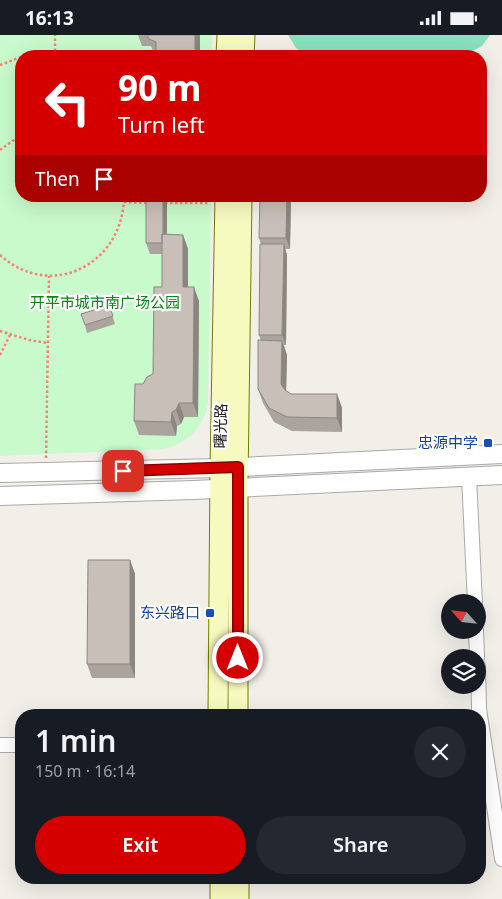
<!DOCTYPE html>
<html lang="en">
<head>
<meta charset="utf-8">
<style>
  body { margin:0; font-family:"Noto Sans","Noto Sans SC",sans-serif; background:#242831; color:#f1f3f6; height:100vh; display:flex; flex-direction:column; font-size:19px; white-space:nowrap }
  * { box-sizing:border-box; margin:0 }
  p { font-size:16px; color:#9ea1a6 }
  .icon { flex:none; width:28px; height:28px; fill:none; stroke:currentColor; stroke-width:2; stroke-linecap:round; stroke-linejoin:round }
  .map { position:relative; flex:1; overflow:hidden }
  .sheet { position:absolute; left:15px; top:674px; width:471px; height:175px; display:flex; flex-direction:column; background:#171b24; border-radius:20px; box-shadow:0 5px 20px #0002 }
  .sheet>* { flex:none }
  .guide { position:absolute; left:15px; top:15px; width:472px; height:152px; border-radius:20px; box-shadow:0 5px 20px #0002; background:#d40000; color:#fff; overflow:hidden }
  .needle { width:32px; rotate:297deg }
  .buttons { position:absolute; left:441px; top:559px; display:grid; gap:10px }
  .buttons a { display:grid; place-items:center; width:45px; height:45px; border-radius:50%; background:#171b24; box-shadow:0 5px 20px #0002; font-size:25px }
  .pin { position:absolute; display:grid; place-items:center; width:42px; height:42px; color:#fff; margin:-21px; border-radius:10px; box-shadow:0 2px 8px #0006 }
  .me { position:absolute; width:55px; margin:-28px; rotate:0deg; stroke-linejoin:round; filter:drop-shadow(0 0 4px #0008) }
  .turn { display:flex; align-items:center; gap:18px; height:105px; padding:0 20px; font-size:22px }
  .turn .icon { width:65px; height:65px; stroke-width:2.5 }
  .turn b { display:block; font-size:35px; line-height:42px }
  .then { display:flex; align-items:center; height:48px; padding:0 20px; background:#0003; gap:10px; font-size:19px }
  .round { display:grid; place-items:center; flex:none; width:52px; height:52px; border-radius:26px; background:#242831 }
  .head { display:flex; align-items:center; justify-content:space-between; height:85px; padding:0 20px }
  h1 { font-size:30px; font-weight:600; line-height:38px }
  .primary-button { display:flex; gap:10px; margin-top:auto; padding:10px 20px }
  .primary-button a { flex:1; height:58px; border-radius:30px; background:#d40000; color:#fff; font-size:20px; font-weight:600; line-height:58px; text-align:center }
  .primary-button a+a { background:#242831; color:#f1f3f6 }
  .status { display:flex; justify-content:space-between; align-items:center; height:35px; padding:0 25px; background:#171b24; direction:ltr }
  .status svg { height:14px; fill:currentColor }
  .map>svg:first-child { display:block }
</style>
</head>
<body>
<div class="status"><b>16:13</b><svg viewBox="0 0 49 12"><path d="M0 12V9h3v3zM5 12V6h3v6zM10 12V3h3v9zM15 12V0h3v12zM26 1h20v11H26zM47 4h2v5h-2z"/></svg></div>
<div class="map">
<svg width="502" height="864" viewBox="0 0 502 864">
  <rect width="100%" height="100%" fill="#f2efe9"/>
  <path fill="#c8facc" d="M 0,0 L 212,0 L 212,21 L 21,21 L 21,161 L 211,161 L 208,369 C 203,393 186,410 163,414 L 0,421 Z"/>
  <path fill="#88e0be" d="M 288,0 L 490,0 L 482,11 L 465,20 L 308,21 L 296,13 Z"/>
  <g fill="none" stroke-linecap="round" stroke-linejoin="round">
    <g stroke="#a9a9a9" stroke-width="16">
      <path id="minor" d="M 469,442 L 475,568
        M 476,595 L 477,622
        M 478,631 L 479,674 L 502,824
        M 0,710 L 21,710"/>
    </g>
    <g stroke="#a9a9a9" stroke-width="20">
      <path id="tertiary" d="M 0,438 L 220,433 L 502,419
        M 0,461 L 194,455 L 502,440"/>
    </g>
    <g stroke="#707d05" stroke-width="21">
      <path id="secondary" d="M 226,21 L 227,0
        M 244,21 L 245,0
        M 218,680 L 220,433 L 225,161
        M 238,680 L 238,447 L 242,161
        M 220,842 L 220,864
        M 239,842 L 239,864"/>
    </g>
    <path stroke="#fa8072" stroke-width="2.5" stroke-dasharray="2.5 2.5" stroke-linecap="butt" d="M 24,21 L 55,16
      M 55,21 L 55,0
      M 0,30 L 21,22
      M 0,115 L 21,100
      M 124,167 L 150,168
      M 165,168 L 210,168
      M 0,220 C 52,267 124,228 124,161
      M 0,296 L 29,305 L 48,308
      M 0,320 L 10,300
      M 46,423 L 49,241"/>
    <use href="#minor" stroke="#fff" stroke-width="14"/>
    <use href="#tertiary" stroke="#fff" stroke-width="18"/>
    <use href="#secondary" stroke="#f7fabf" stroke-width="19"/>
  </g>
  <path fill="#aba49e" d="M 138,0 L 200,0 L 156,19 L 154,18 L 151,11 L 142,11 Z
    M 291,161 L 290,214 L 285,214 L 287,220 L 286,310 L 284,310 L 287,320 L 286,356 L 291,359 L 337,359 L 342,373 L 342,397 L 292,396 L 274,387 L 263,368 L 258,354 L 261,306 L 259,300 L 261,209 L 259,203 Z
    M 167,199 L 183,200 L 188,214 L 188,252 L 199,266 L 198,382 L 184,382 L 181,389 L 177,391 L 176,401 L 139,400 L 134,386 L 143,349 L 153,339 L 162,252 L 162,219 L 150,219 L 146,208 Z
    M 109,270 L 115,289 L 87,298 L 85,290 Z
    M 130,525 L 135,539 L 135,643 L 92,643 L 87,629 Z"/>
  <path fill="#8b8681" d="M 195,0 L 200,0 L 200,21 L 195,21 Z
    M 163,161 L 167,161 L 167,219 L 163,208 Z
    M 287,161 L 291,161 L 290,214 L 286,203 Z
    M 183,200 L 188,214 L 188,266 L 183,252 Z
    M 284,209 L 287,220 L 286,310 L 282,300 Z
    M 194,252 L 199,266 L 198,382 L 193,368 Z
    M 282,306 L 287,320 L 286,363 L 281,349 Z
    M 337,359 L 342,373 L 342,397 L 337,383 Z
    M 179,368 L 184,382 L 181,389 L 176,375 Z
    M 172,377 L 177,391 L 176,401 L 171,387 Z
    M 130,525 L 135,539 L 135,643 L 130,629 Z"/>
  <path fill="#c7bfb8" stroke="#8b8681" d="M 147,0 L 195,0 L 195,21 L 156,21 L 156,7 L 149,4 Z
    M 146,161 L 163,161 L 163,199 L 162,199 L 162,208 L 146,208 Z
    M 260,161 L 287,161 L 286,203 L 259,203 Z
    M 162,199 L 183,200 L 183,252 L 194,252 L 193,368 L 179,368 L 176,375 L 172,377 L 171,387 L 134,386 L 135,349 L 143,349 L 147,342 L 153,339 L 154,252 L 162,252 Z
    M 260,209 L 284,209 L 282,300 L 259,300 Z
    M 109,270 L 113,281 L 85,290 L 81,279 Z
    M 258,305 L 282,306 L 281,349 L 285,355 L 291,359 L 337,359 L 337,383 L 287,382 L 269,373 L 258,354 Z
    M 88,525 L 130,525 L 130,629 L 87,629 Z"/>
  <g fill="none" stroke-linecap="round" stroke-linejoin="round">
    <g stroke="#8a0000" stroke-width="12">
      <path id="route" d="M 123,436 L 238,432 L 238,623"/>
    </g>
    <use href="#route" stroke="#d40000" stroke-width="9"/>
  </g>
  <g fill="#1a4fb4" stroke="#fff" stroke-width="2">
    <rect x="483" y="403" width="10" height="10" rx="2.5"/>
    <rect x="205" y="573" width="10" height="10" rx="2.5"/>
  </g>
  <g text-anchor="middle" stroke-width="4.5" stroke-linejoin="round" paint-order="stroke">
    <g font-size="15" fill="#0c8416" stroke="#fff">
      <text x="105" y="273">开平市城市南广场公园</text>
    </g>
    <g font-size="15" fill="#222" stroke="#fff">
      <text transform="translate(221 391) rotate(-89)" y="5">曙光路</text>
    </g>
    <g font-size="15" fill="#164399" stroke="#fff" text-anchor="end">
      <text x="478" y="413">忠源中学</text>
      <text x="200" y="583">东兴路口</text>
    </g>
  </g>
</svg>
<div class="buttons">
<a><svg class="needle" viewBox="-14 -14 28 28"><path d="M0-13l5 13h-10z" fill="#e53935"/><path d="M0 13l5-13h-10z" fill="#9ea1a6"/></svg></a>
<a><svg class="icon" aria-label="layers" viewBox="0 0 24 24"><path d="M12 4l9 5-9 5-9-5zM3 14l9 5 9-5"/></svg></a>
</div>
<div class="pin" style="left:123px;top:436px;background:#d93025"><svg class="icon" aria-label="arrive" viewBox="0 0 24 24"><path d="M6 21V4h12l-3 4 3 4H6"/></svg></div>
<svg class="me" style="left:238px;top:623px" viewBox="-20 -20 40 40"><circle r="17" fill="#d40000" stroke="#fff" stroke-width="3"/><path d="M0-11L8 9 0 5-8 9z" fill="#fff"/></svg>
<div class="guide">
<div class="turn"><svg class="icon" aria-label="left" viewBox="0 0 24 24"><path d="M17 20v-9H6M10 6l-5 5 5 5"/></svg><div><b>90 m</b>Turn left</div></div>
<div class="then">Then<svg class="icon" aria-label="arrive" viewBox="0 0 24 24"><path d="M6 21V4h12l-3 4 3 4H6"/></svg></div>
</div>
<section class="sheet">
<div class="head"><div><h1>1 min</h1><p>150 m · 16:14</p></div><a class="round"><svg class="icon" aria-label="close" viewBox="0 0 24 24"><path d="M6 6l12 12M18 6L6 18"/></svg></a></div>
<div class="primary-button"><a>Exit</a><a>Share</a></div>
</section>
</div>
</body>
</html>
